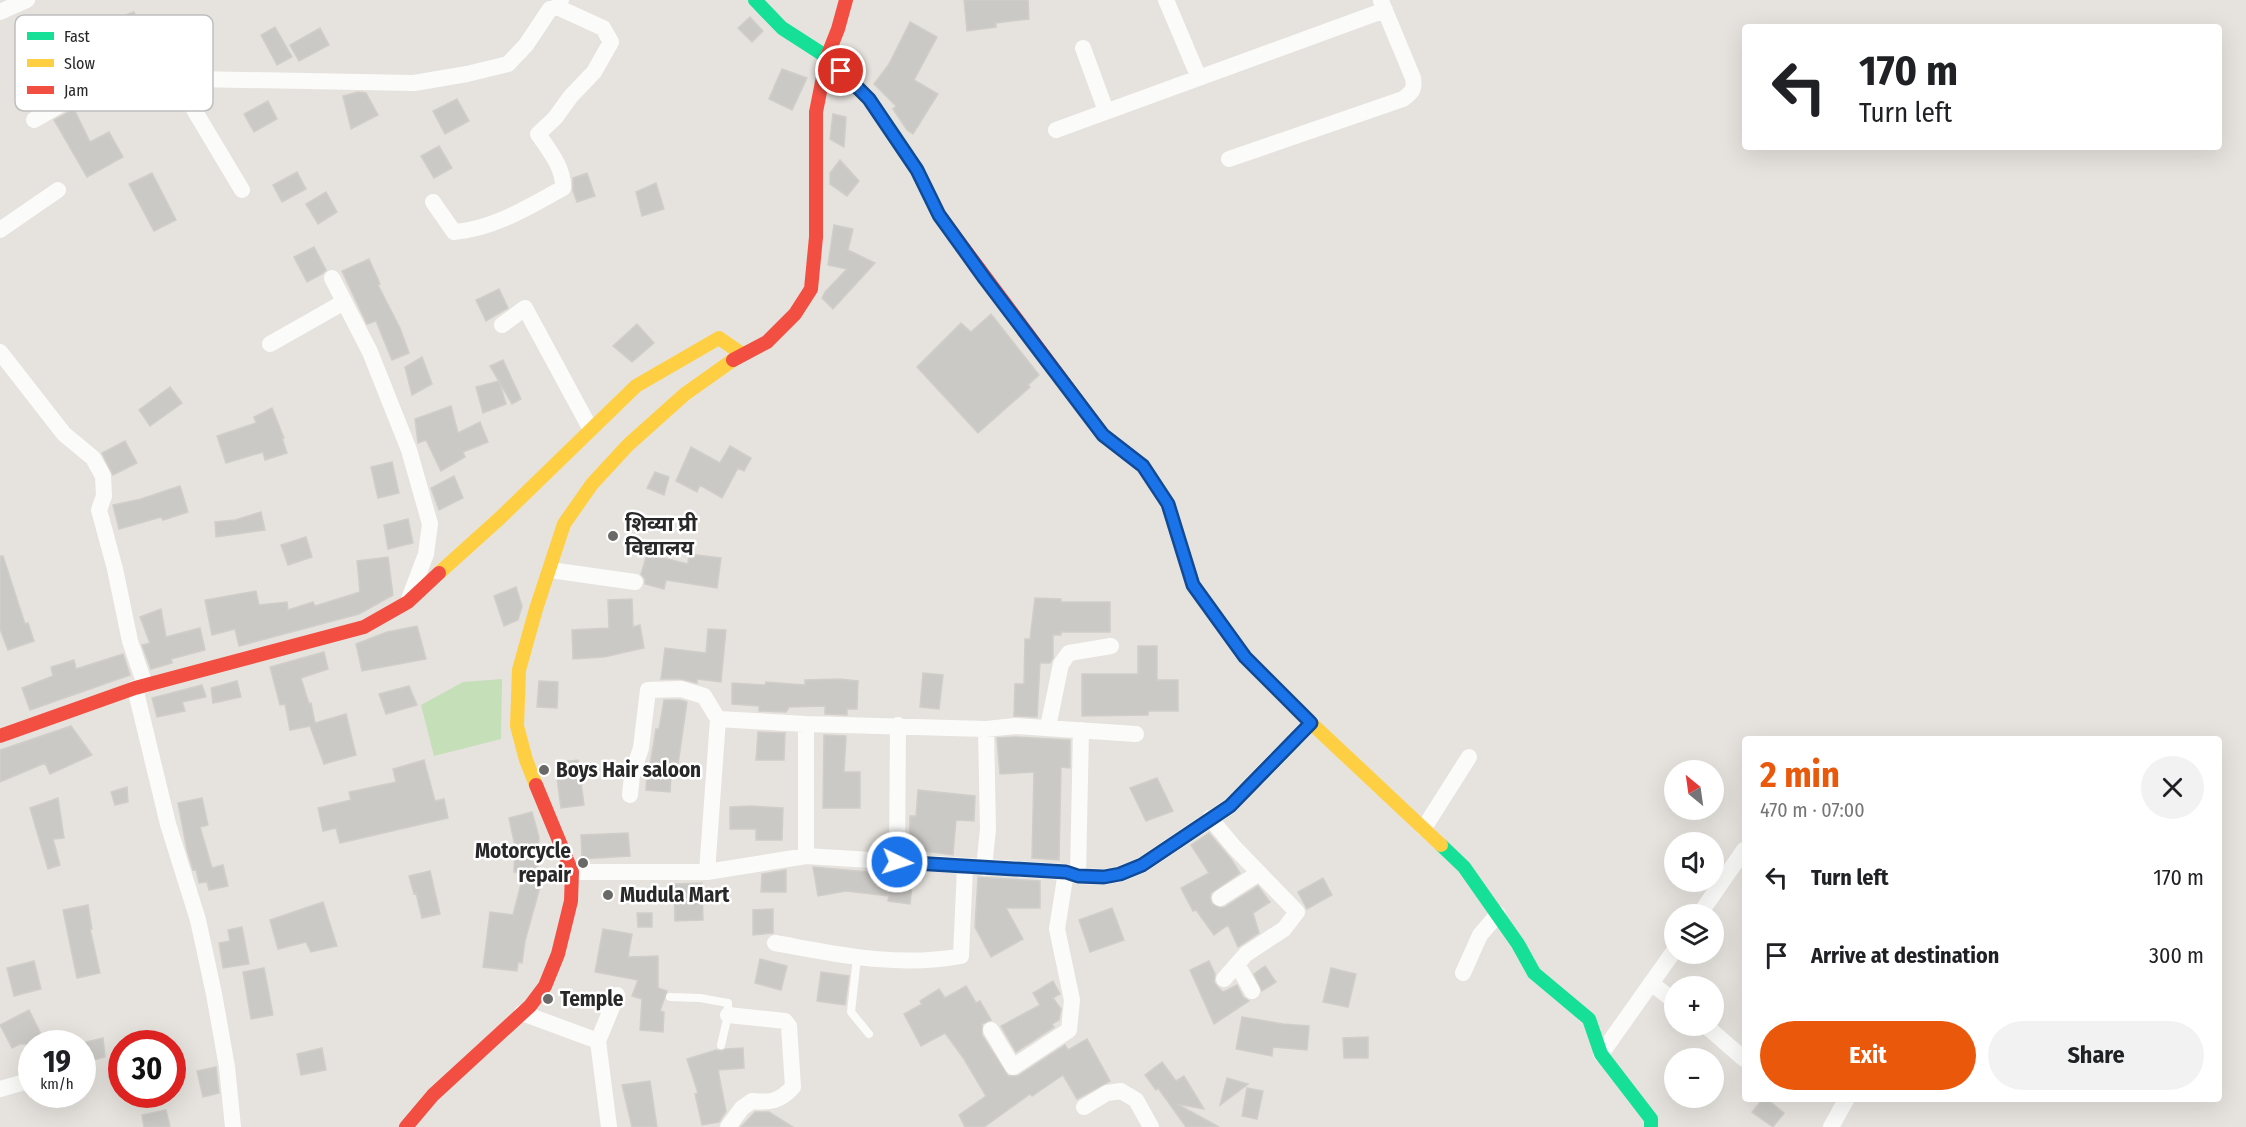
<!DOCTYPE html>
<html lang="en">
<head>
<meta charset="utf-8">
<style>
  body { margin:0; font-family:"Fira Sans Condensed","Noto Sans Devanagari",sans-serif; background:#f2f2f2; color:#202124; height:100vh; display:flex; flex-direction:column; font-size:22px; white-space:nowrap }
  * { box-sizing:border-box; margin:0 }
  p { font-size:20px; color:#757577 }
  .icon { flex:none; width:33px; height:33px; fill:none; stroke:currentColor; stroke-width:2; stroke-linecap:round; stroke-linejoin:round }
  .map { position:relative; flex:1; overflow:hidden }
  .side { position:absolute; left:1742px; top:736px; width:480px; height:366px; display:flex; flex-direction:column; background:#fff; border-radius:6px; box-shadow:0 6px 24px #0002 }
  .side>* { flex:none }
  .guide { position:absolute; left:1742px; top:24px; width:480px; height:126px; border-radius:6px; box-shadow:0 6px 24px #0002; background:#fff; color:#202124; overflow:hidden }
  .needle { width:39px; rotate:331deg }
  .fabs { position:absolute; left:1664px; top:760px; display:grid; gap:12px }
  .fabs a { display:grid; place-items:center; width:60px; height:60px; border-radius:50%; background:#fff; box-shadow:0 6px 24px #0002; font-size:30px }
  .speed { position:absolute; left:18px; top:1030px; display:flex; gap:12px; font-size:30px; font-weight:700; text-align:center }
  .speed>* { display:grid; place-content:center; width:78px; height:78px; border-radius:50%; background:#fff; box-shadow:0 6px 24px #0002; line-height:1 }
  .speed small { font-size:15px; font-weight:400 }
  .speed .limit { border:9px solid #d22; background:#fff; color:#111 }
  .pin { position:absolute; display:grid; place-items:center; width:51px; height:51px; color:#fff; margin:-26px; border:3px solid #fff; border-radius:50%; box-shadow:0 2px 6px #0007 }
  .me { position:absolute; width:66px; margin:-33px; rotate:94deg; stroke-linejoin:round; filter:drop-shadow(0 0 4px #0008) }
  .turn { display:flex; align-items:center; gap:21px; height:126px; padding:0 18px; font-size:27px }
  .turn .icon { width:78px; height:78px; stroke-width:2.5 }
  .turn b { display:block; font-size:42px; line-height:51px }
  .round { display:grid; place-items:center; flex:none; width:63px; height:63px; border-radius:32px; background:#f2f2f2 }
  .summary { display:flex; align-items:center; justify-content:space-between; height:102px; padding:0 18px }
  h1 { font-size:36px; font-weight:700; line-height:45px; color:#ea580c }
  .cta { display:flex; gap:12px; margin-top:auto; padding:12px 18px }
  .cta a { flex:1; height:69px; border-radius:36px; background:#ea580c; color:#fff; font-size:24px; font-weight:700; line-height:69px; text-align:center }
  .cta a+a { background:#f2f2f2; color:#202124 }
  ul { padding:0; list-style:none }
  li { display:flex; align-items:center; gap:18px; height:78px; padding:0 18px }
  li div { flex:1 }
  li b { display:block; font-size:22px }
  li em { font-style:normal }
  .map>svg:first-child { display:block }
</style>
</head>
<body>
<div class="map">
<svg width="2246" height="1127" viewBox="0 0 2246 1127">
  <rect width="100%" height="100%" fill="#e6e3de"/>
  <path fill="#c5dfb9" d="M 502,679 L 501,739 L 434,756 L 421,705 L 463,682 Z"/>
  <path fill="#cbc9c5" stroke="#d1ceca" stroke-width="1.5" d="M 964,0 L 1028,0 L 1029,19 L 996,23 L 996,27 L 967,31 Z
    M 134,12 L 150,57 L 126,67 L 117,43 L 114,44 L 106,22 Z
    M 750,17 L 763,31 L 752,42 L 738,28 Z
    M 910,22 L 937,37 L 914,80 L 938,94 L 913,134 L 907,130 L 893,109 L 896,106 L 874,84 L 889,64 Z
    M 275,27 L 292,57 L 277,65 L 261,35 Z
    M 320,28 L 329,45 L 299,61 L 290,45 Z
    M 782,69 L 807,78 L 792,110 L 769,99 Z
    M 358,92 L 366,93 L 378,115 L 351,129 L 343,96 Z
    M 457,99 L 469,121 L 445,134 L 433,111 Z
    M 268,101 L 277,119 L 254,132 L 244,114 Z
    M 74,109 L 90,142 L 109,132 L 123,157 L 87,177 L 54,120 Z
    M 833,114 L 846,117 L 844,147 L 830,139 Z
    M 439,146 L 452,168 L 434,178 L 421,156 Z
    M 840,160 L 859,181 L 847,196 L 830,184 L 830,173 Z
    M 297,172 L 306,189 L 282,202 L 273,185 Z
    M 152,173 L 176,220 L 154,231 L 129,184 Z
    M 587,173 L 595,196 L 577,202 L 573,191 L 573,178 Z
    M 656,183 L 664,209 L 642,216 L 636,192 Z
    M 326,192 L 337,212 L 318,224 L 306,204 Z
    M 834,225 L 853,229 L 848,250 L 875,263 L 833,309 L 822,298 L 825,292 L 847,269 L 828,265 Z
    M 314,247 L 326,270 L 322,274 L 307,282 L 294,257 Z
    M 369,259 L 380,284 L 378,285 L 400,328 L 409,353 L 392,360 L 376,321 L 367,324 L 342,271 Z
    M 499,289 L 508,308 L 486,321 L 476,300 Z
    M 991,314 L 1039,375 L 1028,385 L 1030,387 L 978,433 L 917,367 L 961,323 L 971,332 Z
    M 637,324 L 654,343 L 632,362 L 613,346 Z
    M 422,357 L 432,384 L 412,395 L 405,367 Z
    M 503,360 L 521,399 L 512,404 L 490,366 Z
    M 499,381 L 506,404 L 483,413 L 476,387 Z
    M 170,387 L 182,403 L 150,426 L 139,410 Z
    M 451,406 L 458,433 L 480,422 L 488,442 L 463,452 L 465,457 L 441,471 L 426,440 L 418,443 L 415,419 Z
    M 272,408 L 284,438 L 282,438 L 287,453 L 265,460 L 263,452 L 226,463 L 217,436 L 256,423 L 254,417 Z
    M 125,441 L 137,463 L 113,475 L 102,453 Z
    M 730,446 L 751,458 L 744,471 L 738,468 L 722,498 L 700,485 L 697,492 L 676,481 L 691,447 L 720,463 Z
    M 392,462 L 399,493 L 378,498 L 371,467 Z
    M 655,472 L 669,477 L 664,495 L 647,488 Z
    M 454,476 L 463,498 L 439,510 L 431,488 Z
    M 180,486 L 188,512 L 163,520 L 161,517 L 119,529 L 113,505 L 141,499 Z
    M 261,512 L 265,530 L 216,537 L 215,522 L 235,520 Z
    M 408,519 L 413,543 L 388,549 L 384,525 Z
    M 306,537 L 312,557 L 288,565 L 281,545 Z
    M 647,554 L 688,564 L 689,554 L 721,558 L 717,588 L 666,580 L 664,589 L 645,584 L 645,579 L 641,574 Z
    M 0,556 L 3,556 L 25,624 L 28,623 L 34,641 L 8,650 L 0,629 Z
    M 388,557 L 393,595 L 359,614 L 239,646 L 235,629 L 212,635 L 205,600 L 256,591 L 259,605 L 287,602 L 288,610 L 313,602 L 315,606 L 360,592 L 357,561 Z
    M 516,587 L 522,606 L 518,620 L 504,626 L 494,596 Z
    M 1035,598 L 1061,599 L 1061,602 L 1110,602 L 1110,632 L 1061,632 L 1061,635 L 1053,635 L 1053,658 L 1050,663 L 1040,663 L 1037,717 L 1014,716 L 1015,684 L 1024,684 L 1025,639 L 1030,639 Z
    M 632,599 L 633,627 L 640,625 L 644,648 L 604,657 L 573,659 L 572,630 L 609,628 L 608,600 Z
    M 161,609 L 166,637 L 200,628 L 205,650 L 171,659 L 172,663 L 151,669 L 142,645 L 150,643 L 140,617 Z
    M 417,626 L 426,659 L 362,671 L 356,644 L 387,632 Z
    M 708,629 L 726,630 L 721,682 L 697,679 L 697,683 L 681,679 L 661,679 L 665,648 L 706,653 Z
    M 1138,646 L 1157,646 L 1157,680 L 1178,680 L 1178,711 L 1148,711 L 1148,715 L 1082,716 L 1082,674 L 1138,674 Z
    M 324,652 L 328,669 L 301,678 L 309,704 L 311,703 L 315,723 L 346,714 L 356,755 L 324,764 L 310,726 L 290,730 L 285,704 L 280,705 L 270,667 Z
    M 123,654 L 130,675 L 30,710 L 22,688 L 53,676 L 51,667 L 74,660 L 76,669 Z
    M 923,673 L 943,675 L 939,709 L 920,707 Z
    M 839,679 L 858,681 L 857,709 L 847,709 L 847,715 L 825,714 L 825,706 L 789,707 L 786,712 L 759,711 L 759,706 L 732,704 L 732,683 L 765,685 L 766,682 L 805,685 L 805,680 Z
    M 237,681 L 241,697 L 213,703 L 211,688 Z
    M 539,681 L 558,682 L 557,708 L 537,707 Z
    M 202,685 L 206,697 L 182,702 L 185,711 L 157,717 L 152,698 Z
    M 409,686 L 417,705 L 386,714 L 379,694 Z
    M 664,700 L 680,700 L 687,702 L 678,764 L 672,763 L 670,792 L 646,790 L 647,771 L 649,771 L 656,729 L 659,729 Z
    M 71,726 L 92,755 L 50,774 L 45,763 L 0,782 L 0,750 Z
    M 758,732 L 785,733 L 784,760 L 756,760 Z
    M 824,735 L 846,736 L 844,772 L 860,772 L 860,808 L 823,808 Z
    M 1015,737 L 1070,740 L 1070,768 L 1061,767 L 1059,860 L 1032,858 L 1034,772 L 1000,774 L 997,738 Z
    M 424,760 L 435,801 L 444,799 L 448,818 L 340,843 L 336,828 L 323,831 L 318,808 L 351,800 L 349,792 L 396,782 L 393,769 Z
    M 578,760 L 584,805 L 561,808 L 555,763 Z
    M 1157,778 L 1173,811 L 1146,821 L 1130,788 Z
    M 127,787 L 128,802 L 115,805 L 111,792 Z
    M 918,790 L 975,796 L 974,821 L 956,820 L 953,855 L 909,849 L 910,816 L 916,816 Z
    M 58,798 L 64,838 L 53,839 L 60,865 L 48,869 L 30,808 Z
    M 202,798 L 208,825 L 200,827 L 212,868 L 223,865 L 228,886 L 209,890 L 207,882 L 199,883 L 196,869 L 193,870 L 187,850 L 178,803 Z
    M 751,806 L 783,808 L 782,840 L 756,840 L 756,829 L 730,829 L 730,807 Z
    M 532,812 L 539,837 L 537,886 L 540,887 L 525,941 L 522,963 L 518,962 L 517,971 L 483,967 L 490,912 L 513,915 L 524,872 L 514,872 L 515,846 L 509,818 Z
    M 628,833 L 630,856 L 582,859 L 581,835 Z
    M 1209,833 L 1231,859 L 1240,873 L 1211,893 L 1210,898 L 1212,904 L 1220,908 L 1225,907 L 1258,886 L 1270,902 L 1253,913 L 1259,933 L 1238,947 L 1228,925 L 1214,935 L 1196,910 L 1193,911 L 1181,888 L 1209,873 L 1191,845 Z
    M 813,867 L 913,876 L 910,904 L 888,901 L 889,896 L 846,891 L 818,896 Z
    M 786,870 L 786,892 L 761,892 L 762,874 Z
    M 430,871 L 440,914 L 422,918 L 416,893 L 414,894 L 409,876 Z
    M 978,877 L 1040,881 L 1040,908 L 1006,908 L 1023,939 L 991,957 L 975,927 Z
    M 1323,878 L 1332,895 L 1307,909 L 1298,892 Z
    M 702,883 L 703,920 L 675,921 L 674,884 Z
    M 323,902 L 337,946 L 311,952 L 306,942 L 278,949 L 270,920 Z
    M 88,905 L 92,929 L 90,929 L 100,973 L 77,978 L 63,910 Z
    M 1112,908 L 1124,940 L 1090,952 L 1079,920 Z
    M 773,909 L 773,933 L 753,935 L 753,910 Z
    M 637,913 L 652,913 L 652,927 L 638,927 Z
    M 242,927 L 249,964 L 223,968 L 219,943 L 230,941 L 228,930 Z
    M 603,929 L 632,934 L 628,957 L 658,956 L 658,988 L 667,991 L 660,1011 L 664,1012 L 663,1032 L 640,1030 L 642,999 L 632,996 L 638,980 L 595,972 Z
    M 760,959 L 787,966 L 781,990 L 755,983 Z
    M 34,961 L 41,989 L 14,996 L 7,968 Z
    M 1209,961 L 1215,974 L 1214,982 L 1217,986 L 1223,992 L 1237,985 L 1243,997 L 1249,1001 L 1214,1024 L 1190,970 Z
    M 1265,966 L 1276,982 L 1262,991 L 1254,974 Z
    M 264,968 L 273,1015 L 251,1019 L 243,972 Z
    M 1331,968 L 1356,974 L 1348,1007 L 1323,1002 Z
    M 821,972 L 849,976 L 845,1005 L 817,1001 Z
    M 1053,981 L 1060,994 L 1053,998 L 1061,1009 L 1059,1020 L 1052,1024 L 1054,1027 L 1016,1052 L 1001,1026 L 1040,1005 L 1033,993 Z
    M 966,986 L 976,1003 L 980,1001 L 991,1020 L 982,1024 L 982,1035 L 1008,1076 L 1018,1076 L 1065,1045 L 1068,1050 L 1087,1039 L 1110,1081 L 1077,1099 L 1063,1075 L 1032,1096 L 1030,1094 L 984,1127 L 965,1127 L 959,1115 L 986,1096 L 964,1059 L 945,1033 L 921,1046 L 904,1014 L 922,1004 L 920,1001 L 939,989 L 945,998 Z
    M 29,1010 L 46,1044 L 20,1044 L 12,1048 L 0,1025 Z
    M 1242,1017 L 1283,1024 L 1309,1026 L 1307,1050 L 1273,1047 L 1272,1056 L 1236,1049 Z
    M 1368,1037 L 1368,1058 L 1344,1058 L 1343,1038 Z
    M 103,1038 L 105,1057 L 82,1063 L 82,1043 Z
    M 322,1048 L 326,1070 L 301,1075 L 297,1054 Z
    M 743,1048 L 744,1068 L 718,1070 L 726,1111 L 719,1122 L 702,1125 L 695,1094 L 698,1093 L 687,1059 L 716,1050 L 722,1051 L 726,1049 Z
    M 1162,1062 L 1176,1081 L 1184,1076 L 1204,1109 L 1177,1104 L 1219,1127 L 1186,1127 L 1158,1088 L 1156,1090 L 1145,1075 Z
    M 216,1067 L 219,1093 L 203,1097 L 197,1071 Z
    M 1227,1078 L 1248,1084 L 1220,1105 Z
    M 650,1081 L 657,1127 L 632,1127 L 622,1085 Z
    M 1247,1088 L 1263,1091 L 1257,1119 L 1242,1116 Z
    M 1762,1100 L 1768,1100 L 1784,1113 L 1773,1127 L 1752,1112 Z
    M 166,1110 L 170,1127 L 144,1127 L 142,1115 Z
    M 755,1112 L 769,1112 L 793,1127 L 741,1127 Z"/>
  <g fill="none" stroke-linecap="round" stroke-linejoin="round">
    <path stroke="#fbfbfa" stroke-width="8" d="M 857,958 L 851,1012 L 869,1034
      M 670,997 L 700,998 L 728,1003 L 728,1015 L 721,1045"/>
    <path stroke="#fbfbfa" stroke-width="16" d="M 1166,0 L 1199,78
      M 0,12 L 27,0
      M 1083,48 L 1106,111
      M 175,78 L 242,190
      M 34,120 L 92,86 L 109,87 L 139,76 L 193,79 L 414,83 L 467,74 L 508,64 L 526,45 L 550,9 L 557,7
      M 1056,130 L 1385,10
      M 1229,159 L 1403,99 C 1412,92 1415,90 1413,78 L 1381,1
      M 433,202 L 454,232 C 493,229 529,207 563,188 C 564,168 549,150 538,134 L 555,118 L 571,96 L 594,72 L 611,42 L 603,28 L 557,7 L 561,0
      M 0,230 L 58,190
      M 332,278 L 370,352 L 409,450 L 430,524 L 426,554 L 409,599
      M 502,325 L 525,308 L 590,428
      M 270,344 L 344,302
      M 0,352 L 64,434 L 93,458 L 103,476 L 104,496 L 99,510 L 115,569 L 130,641 L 145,685
      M 550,570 L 635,582
      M 135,688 L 168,824 L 198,920 L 214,994 L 227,1067 L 233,1127
      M 718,719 L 806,724 L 986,729 L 1015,726 L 1136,734
      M 806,724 L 806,856
      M 1048,727 L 1061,664 L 1069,653 L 1111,646
      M 630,795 L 632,775 L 641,748 L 648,690 L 681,689 L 704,696 L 718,719 L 707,872
      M 1210,818 L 1235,848 L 1297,912 L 1284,929 L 1246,954 L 1224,979
      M 1424,828 L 1469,757
      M 897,862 L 898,725
      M 984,868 L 988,829 L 986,729
      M 572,872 L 707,872 L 806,856 L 1066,872 L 1078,876 L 1104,877 L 1120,874 L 1142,865 L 1230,806 L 1311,723
      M 1078,876 L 1081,730
      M 1220,898 L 1259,873
      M 1699,915 L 1744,850
      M 775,943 C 837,954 897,968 961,956 L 965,867
      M 1237,964 L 1252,991
      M 1463,973 L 1480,935 L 1498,914
      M 1651,983 L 1674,1001
      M 522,1013 L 598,1041
      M 1706,1026 L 1744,1059
      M 991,1030 L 1013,1067 L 1069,1030 L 1072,1000 L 1057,929 L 1066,872
      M 1601,1054 L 1674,951
      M 0,1089 L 32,1080
      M 1084,1107 L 1107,1093 L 1121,1091 L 1136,1100 L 1151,1127
      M 609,1127 L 598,1041 L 617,995
      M 728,1127 L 742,1108 L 752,1101 C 771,1103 780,1101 793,1087 L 789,1026 L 785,1021 L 728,1015
      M 1831,1127 L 1846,1100"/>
    <path stroke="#16e098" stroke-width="14" d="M 755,0 L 782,28 L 827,57 L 869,99 L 917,170 L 939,215
      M 1441,845 L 1464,867 L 1518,944 L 1534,973 L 1589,1019 L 1601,1054 L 1651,1119 L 1651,1127"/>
    <path stroke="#ffcf43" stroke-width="14" d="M 1151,478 L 1168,504 L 1193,585 L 1245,657 L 1311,723 L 1441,845
      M 439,573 L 500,518 L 636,386 L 719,338 L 742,354
      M 536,785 L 526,760 L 517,726 L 519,670 L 536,609 L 564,524 L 592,484 L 628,445 L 685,394 L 733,360"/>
    <path stroke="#f24e42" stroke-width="14" d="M 939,215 L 1103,435 L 1143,466 L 1151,478
      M 733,360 L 767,342 L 795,314 L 811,289 L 816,237 L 816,112 L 827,57 L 838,29 L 846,0
      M 0,736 L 135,688 L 364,627 L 408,602 L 439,573
      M 406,1127 L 433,1095 L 530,1006 L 545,986 L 558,954 L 571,901 L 572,872 L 536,785"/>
  </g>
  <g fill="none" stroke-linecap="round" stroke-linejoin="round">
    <g stroke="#114b97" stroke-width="15">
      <path id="route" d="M 841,71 L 869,99 L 917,170 L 939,215 L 985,279 L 1103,435 L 1143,466 L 1168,504 L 1193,585 L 1245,657 L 1311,723 L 1230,806 L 1142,865 L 1120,874 L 1104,877 L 1078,876 L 1066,872 L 897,862"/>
    </g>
    <use href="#route" stroke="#1a73e8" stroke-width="10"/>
  </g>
  <g fill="#6a6968" stroke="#fff" stroke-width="2">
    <circle cx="613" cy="536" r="6"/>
    <circle cx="544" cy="770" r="6"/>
    <circle cx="583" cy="863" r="6"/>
    <circle cx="608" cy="895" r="6"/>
    <circle cx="548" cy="999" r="6"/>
  </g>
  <g text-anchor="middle" stroke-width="5" stroke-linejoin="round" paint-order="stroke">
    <g font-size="21" font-weight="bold" fill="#282828" stroke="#fff" text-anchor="start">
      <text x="625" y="531">शिव्या प्री<tspan x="625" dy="24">विद्यालय</tspan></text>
      <text x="556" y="777">Boys Hair saloon</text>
      <text x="571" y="858" text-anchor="end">Motorcycle<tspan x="571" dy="24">repair</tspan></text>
      <text x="620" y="902">Mudula Mart</text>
      <text x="560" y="1006">Temple</text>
    </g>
  </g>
  <rect x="15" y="15" width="198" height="96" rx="9" fill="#fff" stroke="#bebebe" stroke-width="1.5"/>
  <rect x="27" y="32" width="27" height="8" fill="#16e098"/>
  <rect x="27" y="59" width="27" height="8" fill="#ffcf43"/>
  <rect x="27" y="86" width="27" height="8" fill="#f24e42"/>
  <g font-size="16" fill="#282828">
    <text x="64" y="42">Fast</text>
    <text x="64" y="69">Slow</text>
    <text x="64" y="96">Jam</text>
  </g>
</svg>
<div class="fabs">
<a><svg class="needle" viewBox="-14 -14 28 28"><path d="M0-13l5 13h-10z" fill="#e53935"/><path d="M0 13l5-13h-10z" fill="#757577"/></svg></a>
<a><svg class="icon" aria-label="sound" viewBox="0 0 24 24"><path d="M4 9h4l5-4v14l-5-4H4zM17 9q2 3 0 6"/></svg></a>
<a><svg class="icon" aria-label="layers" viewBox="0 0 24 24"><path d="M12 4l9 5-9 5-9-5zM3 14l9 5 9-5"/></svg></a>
<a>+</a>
<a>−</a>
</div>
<div class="speed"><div>19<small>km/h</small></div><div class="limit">30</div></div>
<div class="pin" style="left:841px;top:71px;background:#d93025"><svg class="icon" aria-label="arrive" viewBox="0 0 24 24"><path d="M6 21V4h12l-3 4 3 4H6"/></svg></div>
<svg class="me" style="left:897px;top:862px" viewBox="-20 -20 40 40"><circle r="17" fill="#1a73e8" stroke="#fff" stroke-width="3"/><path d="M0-11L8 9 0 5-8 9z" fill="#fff"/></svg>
<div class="guide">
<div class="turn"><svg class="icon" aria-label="left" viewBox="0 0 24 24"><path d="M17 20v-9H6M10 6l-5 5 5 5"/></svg><div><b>170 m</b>Turn left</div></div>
</div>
<section class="side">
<div class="summary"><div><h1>2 min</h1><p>470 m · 07:00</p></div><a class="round"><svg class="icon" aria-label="close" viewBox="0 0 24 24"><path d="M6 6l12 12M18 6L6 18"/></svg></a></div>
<ul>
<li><svg class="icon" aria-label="left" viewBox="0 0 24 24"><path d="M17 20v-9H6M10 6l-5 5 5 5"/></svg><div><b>Turn left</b></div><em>170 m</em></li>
<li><svg class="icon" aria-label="arrive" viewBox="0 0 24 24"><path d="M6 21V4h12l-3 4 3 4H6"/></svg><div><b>Arrive at destination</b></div><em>300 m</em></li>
</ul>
<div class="cta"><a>Exit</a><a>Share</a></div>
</section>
</div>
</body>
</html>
